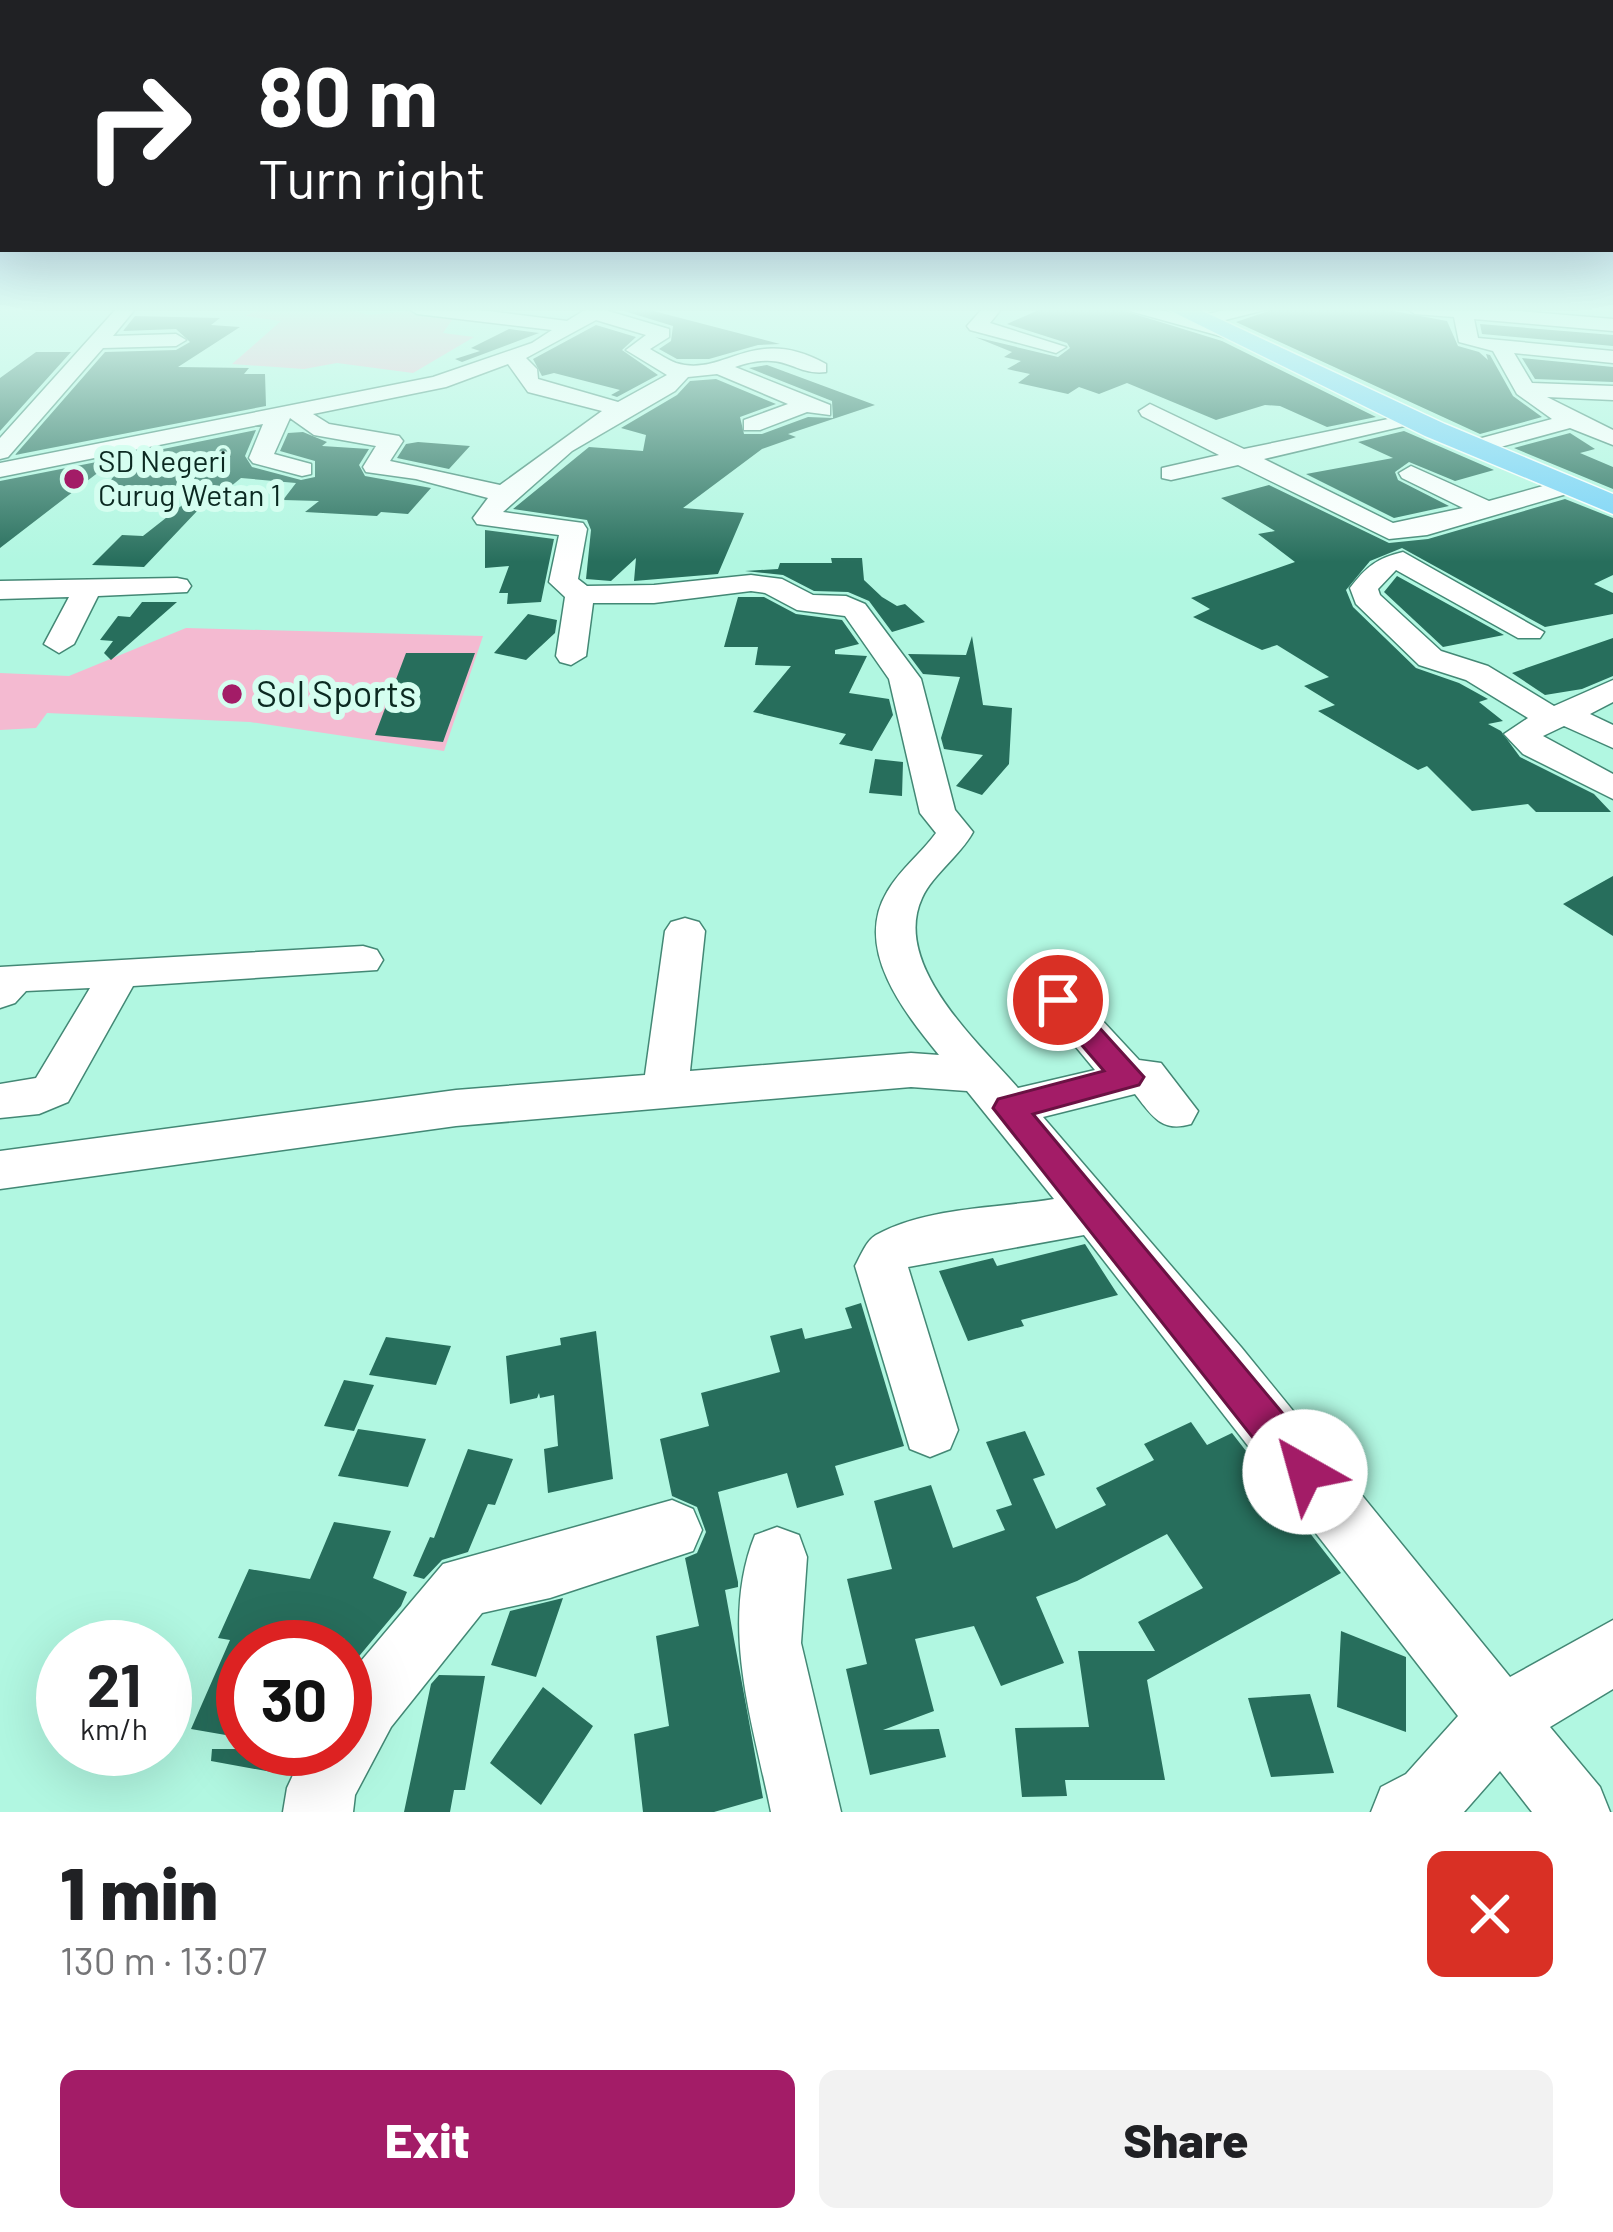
<!DOCTYPE html>
<html lang="en">
<head>
<meta charset="utf-8">
<style>
  body { margin:0; font-family:Barlow,sans-serif; background:#f2f2f2; color:#202124; height:100vh; display:flex; flex-direction:column; font-size:45px; white-space:nowrap }
  * { box-sizing:border-box; margin:0 }
  p { font-size:39px; color:#757577 }
  .icon { flex:none; width:66px; height:66px; fill:none; stroke:currentColor; stroke-width:2; stroke-linecap:round; stroke-linejoin:round }
  .map { position:relative; height:1812px; overflow:hidden }
  .panel { display:flex; flex-direction:column; background:#fff; flex:1 }
  .panel>* { flex:none }
  .top-card { position:absolute; left:0px; top:0px; width:1614px; height:252px; box-shadow:0 12px 48px #0002; background:#202124; color:#fff; overflow:hidden }
  .speed { position:absolute; left:36px; top:1620px; display:flex; gap:24px; font-size:60px; font-weight:700; text-align:center }
  .speed>* { display:grid; place-content:center; width:156px; height:156px; border-radius:50%; background:#fff; box-shadow:0 12px 48px #0002; line-height:1 }
  .speed small { font-size:30px; font-weight:400 }
  .speed .limit { border:18px solid #d22; background:#fff; color:#111 }
  .pin { position:absolute; display:grid; place-items:center; width:102px; height:102px; color:#fff; margin:-51px; border:6px solid #fff; border-radius:50%; box-shadow:0 3px 12px #0007 }
  .me { position:absolute; width:132px; margin:-66px; rotate:322deg; stroke-linejoin:round; filter:drop-shadow(0 0 9px #0008) }
  .turn { display:flex; align-items:center; gap:42px; height:252px; padding:0 60px; font-size:54px }
  .turn .icon { width:156px; height:156px; stroke-width:2.5 }
  .turn b { display:block; font-size:84px; line-height:102px }
  .round { display:grid; place-items:center; flex:none; width:126px; height:126px; border-radius:18px; background:#f2f2f2 }
  .overview { display:flex; align-items:center; justify-content:space-between; height:204px; padding:0 60px }
  h1 { font-size:72px; font-weight:800; line-height:90px }
  .button { display:flex; gap:24px; margin-top:auto; padding:24px 60px }
  .button a { flex:1; height:138px; border-radius:18px; background:#a31c67; color:#fff; font-size:48px; font-weight:800; line-height:138px; text-align:center }
  .button a+a { background:#f2f2f2; color:#202124 }
  .map>svg:first-child { display:block }
</style>
</head>
<body>
<div class="map">
<svg width="1613" height="1812" viewBox="0 0 1613 1812">
  <rect width="100%" height="100%" fill="#b1f7e1"/>
  <path fill="#f4bad1" d="M 262,308 L 343,308 L 369,315 L 407,311 L 454,317 L 443,333 L 474,337 L 413,373 L 337,363 L 304,369 L 232,364 L 281,321 L 245,316 Z
    M 186,628 L 483,636 L 444,751 L 250,722 L 47,713 L 36,728 L 0,730 L 0,673 L 69,676 Z"/>
  <path fill="#276e5c" d="M 614,308 L 642,308 L 780,344 L 758,345 L 709,359 L 677,359 L 659,349 L 671,341 L 673,326 Z
    M 1043,308 L 1115,308 L 1222,341 L 1376,417 L 1327,427 L 1280,406 L 1265,405 L 1216,420 L 1127,383 L 1099,394 L 1079,387 L 1068,394 L 1018,383 L 1030,374 L 1007,369 L 1021,361 L 1004,357 L 1012,352 L 975,337 L 1058,357 L 1070,348 L 1067,343 L 1007,324 Z
    M 1277,308 L 1378,308 L 1447,321 L 1458,346 L 1479,352 L 1488,360 L 1486,354 L 1490,355 L 1513,396 L 1542,417 L 1480,434 L 1236,322 Z
    M 135,316 L 220,318 L 211,325 L 240,327 L 178,367 L 249,368 L 244,374 L 265,374 L 266,406 L 15,455 L 105,352 L 176,350 L 190,342 L 176,329 L 123,331 Z
    M 1480,324 L 1613,335 L 1613,346 L 1482,334 Z
    M 596,325 L 636,337 L 622,350 L 658,375 L 617,397 L 611,395 L 620,390 L 554,373 L 542,376 L 533,359 Z
    M 509,329 L 539,333 L 462,362 L 455,359 L 480,351 L 471,348 Z
    M 36,352 L 71,352 L 0,431 L 0,378 Z
    M 1522,358 L 1613,367 L 1613,382 L 1535,379 Z
    M 767,365 L 875,405 L 788,434 L 796,437 L 762,449 L 683,508 L 744,513 L 718,574 L 634,581 L 636,558 L 611,581 L 586,579 L 591,530 L 587,520 L 513,509 L 589,447 L 643,451 L 646,435 L 621,428 L 677,395 L 690,381 L 716,379 L 776,404 L 740,417 L 744,434 L 762,434 L 808,417 L 833,418 L 832,401 L 749,368 Z
    M 256,430 L 245,456 L 252,467 L 301,480 L 315,477 L 315,461 L 280,451 L 288,433 L 303,432 L 327,442 L 322,446 L 369,449 L 359,465 L 365,476 L 431,488 L 408,514 L 381,512 L 377,516 L 305,512 L 319,501 L 283,500 L 296,483 L 241,478 L 219,496 L 105,487 L 127,460 L 124,457 Z
    M 1404,431 L 1494,470 L 1455,481 L 1409,462 L 1395,472 L 1398,480 L 1449,506 L 1394,518 L 1306,474 L 1393,458 L 1358,442 Z
    M 1570,433 L 1595,449 L 1580,453 L 1613,467 L 1613,489 L 1514,448 Z
    M 418,442 L 470,446 L 449,469 L 397,458 L 406,444 Z
    M 117,458 L 0,548 L 0,481 Z
    M 1269,485 L 1389,543 L 1428,539 L 1565,499 L 1613,518 L 1613,575 L 1594,584 L 1613,593 L 1613,614 L 1545,627 L 1402,548 L 1370,561 L 1346,590 L 1353,607 L 1416,668 L 1459,683 L 1488,699 L 1479,702 L 1503,721 L 1488,724 L 1501,731 L 1520,757 L 1594,794 L 1611,812 L 1536,812 L 1528,804 L 1472,811 L 1427,766 L 1418,770 L 1318,711 L 1335,705 L 1304,686 L 1329,677 L 1277,645 L 1262,650 L 1193,617 L 1210,609 L 1191,598 L 1295,562 L 1258,534 L 1275,531 L 1221,498 Z
    M 190,499 L 199,509 L 144,567 L 92,565 L 122,535 L 143,536 Z
    M 485,530 L 554,539 L 541,602 L 507,604 L 508,593 L 499,593 L 509,566 L 485,568 Z
    M 831,558 L 862,558 L 864,580 L 882,597 L 897,606 L 905,604 L 925,622 L 892,632 L 869,601 L 848,592 L 814,591 L 783,575 L 745,571 L 778,569 L 780,563 L 832,563 Z
    M 1397,576 L 1504,635 L 1443,647 L 1384,592 Z
    M 738,597 L 764,597 L 796,614 L 842,620 L 859,644 L 835,650 L 835,654 L 867,656 L 849,693 L 889,699 L 893,715 L 872,751 L 839,744 L 846,734 L 753,712 L 791,666 L 755,665 L 758,647 L 724,647 Z
    M 142,602 L 177,602 L 111,660 L 104,653 L 113,641 L 100,640 L 118,616 L 130,617 Z
    M 528,614 L 557,620 L 555,633 L 526,660 L 494,653 Z
    M 972,636 L 983,705 L 1012,708 L 1009,764 L 982,795 L 956,786 L 983,755 L 944,749 L 941,738 L 960,677 L 923,674 L 908,654 L 966,655 Z
    M 1613,638 L 1613,676 L 1582,689 L 1545,695 L 1512,673 Z
    M 406,653 L 475,653 L 443,742 L 375,735 Z
    M 875,759 L 903,762 L 902,796 L 869,793 Z
    M 1613,876 L 1613,936 L 1563,904 Z
    M 1085,1244 L 1118,1295 L 1021,1320 L 1024,1326 L 968,1341 L 939,1271 L 993,1258 L 997,1266 Z
    M 861,1303 L 904,1446 L 835,1466 L 844,1495 L 797,1508 L 787,1473 L 718,1492 L 738,1582 L 738,1587 L 725,1590 L 763,1798 L 714,1812 L 643,1812 L 634,1734 L 669,1726 L 656,1636 L 699,1626 L 685,1558 L 697,1553 L 706,1532 L 697,1507 L 672,1496 L 660,1439 L 709,1426 L 701,1393 L 780,1372 L 770,1336 L 802,1328 L 805,1339 L 852,1328 L 845,1308 Z
    M 596,1331 L 613,1479 L 548,1493 L 544,1449 L 558,1446 L 554,1395 L 540,1398 L 539,1393 L 537,1398 L 510,1404 L 506,1356 L 561,1345 L 560,1338 Z
    M 386,1337 L 451,1346 L 436,1385 L 369,1375 Z
    M 344,1380 L 374,1385 L 354,1431 L 324,1426 Z
    M 1191,1422 L 1207,1445 L 1232,1433 L 1341,1573 L 1147,1680 L 1165,1780 L 1065,1780 L 1067,1796 L 1022,1797 L 1015,1728 L 1089,1727 L 1078,1651 L 1155,1651 L 1138,1622 L 1203,1588 L 1167,1534 L 1077,1581 L 1036,1597 L 1064,1663 L 1001,1686 L 974,1626 L 915,1639 L 934,1711 L 883,1730 L 939,1729 L 946,1757 L 870,1775 L 846,1669 L 867,1664 L 847,1579 L 892,1569 L 874,1501 L 931,1485 L 953,1548 L 1005,1530 L 996,1510 L 1012,1505 L 986,1442 L 1025,1431 L 1045,1475 L 1033,1479 L 1056,1529 L 1106,1505 L 1096,1488 L 1154,1460 L 1144,1444 Z
    M 358,1429 L 426,1439 L 408,1487 L 338,1476 Z
    M 468,1449 L 513,1459 L 495,1505 L 488,1504 L 468,1552 L 442,1560 L 424,1579 L 413,1576 L 430,1537 L 434,1538 Z
    M 334,1522 L 391,1531 L 373,1578 L 407,1592 L 401,1606 L 345,1673 L 345,1639 L 278,1627 L 270,1646 L 243,1642 L 243,1738 L 191,1729 L 230,1640 L 218,1638 L 249,1569 L 310,1579 Z
    M 563,1598 L 536,1677 L 491,1665 L 510,1611 Z
    M 1341,1631 L 1406,1657 L 1406,1732 L 1337,1707 Z
    M 439,1675 L 485,1676 L 465,1790 L 454,1790 L 450,1812 L 404,1812 L 431,1684 Z
    M 543,1687 L 593,1726 L 541,1805 L 490,1763 Z
    M 1310,1694 L 1334,1773 L 1271,1777 L 1248,1698 Z
    M 212,1749 L 300,1749 L 288,1775 L 211,1761 Z"/>
  <g fill="none" stroke-linecap="round" stroke-linejoin="round">
    <g stroke="#438875" stroke-width="3">
      <path id="minor" d="M 117,308 L 136,308 L 113,336 L 176,334 L 186,340 L 176,346 L 103,348 L 8,457 L 0,459 L 0,438 Z
        M 408,308 L 464,308 L 567,321 L 588,308 L 610,308 L 608,311 L 669,329 L 669,337 L 650,349 C 659,354 668,360 676,363 C 724,378 753,323 826,364 L 826,372 C 792,376 788,349 735,367 L 830,405 L 830,415 L 807,412 L 760,430 L 744,430 L 744,420 L 788,404 L 717,374 L 688,377 L 675,391 L 572,451 L 503,512 L 583,523 L 587,529 L 578,579 L 587,586 L 654,585 L 751,575 L 782,579 L 813,595 L 846,596 L 865,604 L 921,679 L 955,810 L 973,832 C 960,856 933,874 922,898 C 891,965 979,1043 1018,1088 L 1095,1070 L 1037,1000 L 1043,989 L 1058,985 L 1073,989 L 1139,1060 L 1161,1063 L 1198,1111 L 1191,1124 C 1162,1133 1152,1116 1135,1094 L 1043,1117 L 1241,1347 L 1510,1677 L 1613,1620 L 1613,1689 L 1550,1727 L 1600,1787 L 1610,1812 L 1532,1812 L 1500,1771 L 1464,1812 L 1371,1812 L 1381,1787 L 1406,1774 L 1458,1716 L 1084,1235 L 908,1267 L 958,1430 L 950,1449 L 930,1457 L 910,1449 L 855,1266 C 861,1255 866,1241 876,1235 C 926,1207 999,1208 1054,1199 L 967,1091 L 911,1087 L 456,1126 L 0,1189 L 0,1151 L 456,1090 L 645,1075 L 665,931 L 671,922 L 685,918 L 699,922 L 705,931 L 690,1071 L 911,1053 L 939,1055 C 905,1013 853,949 887,892 C 900,869 921,854 936,833 L 920,813 L 889,679 L 845,616 L 797,610 L 765,593 L 751,591 L 654,603 L 593,603 L 586,656 L 571,665 L 560,662 L 556,656 L 565,597 L 549,582 L 559,535 L 477,524 L 473,518 L 488,498 L 416,479 L 366,472 L 363,467 L 376,446 L 314,435 L 290,418 L 274,454 L 311,464 L 311,474 L 302,476 L 253,463 L 249,458 L 263,424 L 0,477 L 0,463 L 433,377 L 532,343 L 552,330 L 417,314 ZM 596,320 L 646,335 L 626,350 L 667,375 L 618,402 L 538,379 L 537,369 L 526,358 ZM 508,364 L 528,392 L 602,411 L 500,485 L 390,461 L 403,441 L 399,436 L 329,424 L 313,414 L 446,387 Z
        M 983,308 L 1002,308 L 990,323 L 1066,347 L 1056,353 L 970,330 L 967,326 Z
        M 1119,308 L 1152,308 L 1193,318 L 1232,308 L 1273,308 L 1213,323 L 1238,329 L 1241,333 L 1231,339 Z
        M 1406,308 L 1482,308 L 1613,319 L 1613,331 L 1474,319 L 1478,338 L 1613,351 L 1613,363 L 1514,353 L 1532,383 L 1613,386 L 1613,400 L 1547,397 L 1613,430 L 1613,445 L 1570,428 L 1475,454 L 1467,452 L 1467,442 L 1552,419 L 1517,394 L 1493,351 L 1459,342 L 1454,317 L 1415,314 Z
        M 1150,404 L 1244,449 L 1417,413 L 1417,423 L 1264,459 L 1393,523 L 1463,508 L 1402,478 L 1399,473 L 1411,466 L 1489,501 L 1568,479 L 1580,486 L 1577,491 L 1427,535 L 1389,539 L 1238,465 L 1171,480 L 1162,478 L 1162,468 L 1219,455 L 1142,416 L 1139,411 Z
        M 1403,552 L 1544,632 L 1540,638 L 1518,638 L 1396,570 L 1378,589 L 1380,595 L 1441,651 L 1488,666 L 1554,706 L 1613,680 L 1613,702 L 1590,714 L 1613,725 L 1613,748 L 1564,726 L 1543,736 L 1613,774 L 1613,799 L 1523,754 L 1504,734 L 1528,718 L 1466,680 L 1419,665 L 1356,604 L 1350,588 C 1366,567 1377,558 1403,552 Z
        M 177,578 L 187,580 L 191,586 L 187,592 L 98,596 L 74,644 L 59,653 L 44,644 L 69,597 L 0,599 L 0,581 Z
        M 363,946 L 377,950 L 383,960 L 377,970 L 133,986 L 68,1102 L 39,1114 L 0,1118 L 0,1084 L 36,1078 L 90,988 L 26,991 L 15,1003 L 0,1008 L 0,967 Z
        M 672,1500 L 693,1509 L 702,1530 L 693,1551 L 550,1598 L 482,1613 L 391,1727 L 355,1795 L 353,1812 L 283,1812 L 287,1788 L 305,1749 L 345,1749 L 345,1680 L 443,1564 Z
        M 777,1527 L 799,1535 L 807,1557 L 801,1643 L 841,1812 L 771,1812 C 753,1723 719,1624 755,1535 Z"/>
    </g>
    <g stroke="#fff" stroke-width="3">
      <path id="major" d="M 1165,308 L 1196,308 L 1445,424 L 1613,494 L 1613,514 L 1425,436 Z"/>
    </g>
    <use href="#minor" fill="#fff" fill-rule="evenodd"/>
    <use href="#major" fill="#76d1f7" fill-rule="evenodd"/>
  </g>
  <linearGradient id="sky" x2="0" y2="1"><stop stop-color="#869fe1"/><stop offset="0.55" stop-color="#dcfbf2"/><stop offset="1" stop-color="#dcfbf2" stop-opacity="0"/></linearGradient>
  <rect width="1613" height="562" fill="url(#sky)"/>
  <path fill="#a31c67" stroke="#6a1243" stroke-width="3" d="M 1058,990 L 1068,993 L 1144,1077 L 1139,1085 L 1033,1114 L 1320,1458 L 1326,1472 L 1320,1486 L 1305,1492 L 1291,1486 L 993,1108 L 998,1099 L 1104,1071 L 1043,1000 Z"/>
  <g fill="#a31c67" stroke="#d5fef0" stroke-width="4.5">
    <circle cx="74" cy="479" r="12"/>
    <circle cx="232" cy="694" r="12"/>
  </g>
  <g text-anchor="middle" stroke-width="12" stroke-linejoin="round" paint-order="stroke">
    <g font-size="30" fill="#0b2921" stroke="#d5fef0" text-anchor="start">
      <text x="98" y="472">SD Negeri<tspan x="98" dy="34">Curug Wetan 1</tspan></text>
    </g>
    <g font-size="36" fill="#0b2921" stroke="#d5fef0" text-anchor="start">
      <text x="256" y="707">Sol Sports</text>
    </g>
  </g>
</svg>
<div class="speed"><div>21<small>km/h</small></div><div class="limit">30</div></div>
<div class="pin" style="left:1058px;top:1000px;background:#d93025"><svg class="icon" aria-label="arrive" viewBox="0 0 24 24"><path d="M6 21V4h12l-3 4 3 4H6"/></svg></div>
<svg class="me" style="left:1305px;top:1472px" viewBox="-20 -20 40 40"><circle r="19" fill="#fff"/><path d="M0-13L10 11 0 6-10 11z" fill="#a31c67"/></svg>
<div class="top-card">
<div class="turn"><svg class="icon" aria-label="right" viewBox="0 0 24 24"><path d="M7 20v-9h11M14 6l5 5-5 5"/></svg><div><b>80 m</b>Turn right</div></div>
</div>
</div>
<section class="panel">
<div class="overview"><div><h1>1 min</h1><p>130 m · 13:07</p></div><a class="round" style="background:#d93025;color:#fff"><svg class="icon" aria-label="close" viewBox="0 0 24 24"><path d="M6 6l12 12M18 6L6 18"/></svg></a></div>
<div class="button"><a>Exit</a><a>Share</a></div>
</section>
</body>
</html>
